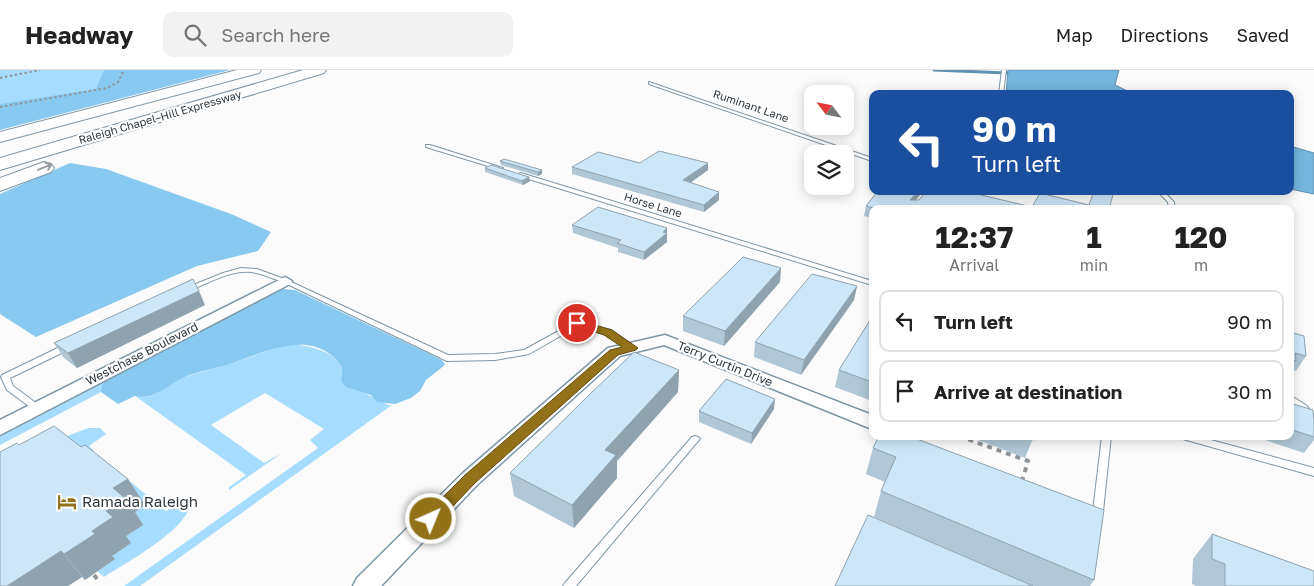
<!DOCTYPE html>
<html lang="en">
<head>
<meta charset="utf-8">
<style>
  body { margin:0; font-family:"Golos Text",sans-serif; background:#f2f2f2; color:#222; height:100vh; display:flex; flex-direction:column; font-size:19px; white-space:nowrap }
  * { box-sizing:border-box; margin:0 }
  p { font-size:16px; color:#767676 }
  .icon { flex:none; width:28px; height:28px; fill:none; stroke:currentColor; stroke-width:2; stroke-linecap:round; stroke-linejoin:round }
  .map { position:relative; flex:1; overflow:hidden }
  .details { position:absolute; left:869px; top:135px; width:425px; height:235px; display:flex; flex-direction:column; background:#fff; border-radius:10px; box-shadow:0 2px 12px #0003 }
  .details>* { flex:none }
  .hud { position:absolute; left:869px; top:20px; width:425px; height:105px; border-radius:10px; box-shadow:0 2px 12px #0003; background:#1a4fa0; color:#fff; overflow:hidden }
  .needle { width:32px; rotate:302deg }
  .controls { position:absolute; left:804px; top:15px; display:grid; gap:10px }
  .controls a { display:grid; place-items:center; width:50px; height:50px; border-radius:10px; background:#fff; box-shadow:0 2px 12px #0003; font-size:25px }
  .pin { position:absolute; display:grid; place-items:center; width:42px; height:42px; color:#fff; margin:-21px; border:2px solid #fff; border-radius:50%; box-shadow:0 1px 5px #0007 }
  .me { position:absolute; width:55px; margin:-28px; rotate:44deg; stroke-linejoin:round; filter:drop-shadow(0 0 4px #0008) }
  .turn { display:flex; align-items:center; gap:18px; height:105px; padding:0 20px; font-size:22px }
  .turn .icon { width:65px; height:65px; stroke-width:2.5 }
  .turn b { display:block; font-size:35px; line-height:42px }
  .eta { display:flex; justify-content:space-evenly; align-items:center; height:85px; text-align:center }
  .eta b { font-size:30px; font-weight:700; line-height:35px }
  ul { padding:0; list-style:none }
  li { display:flex; align-items:center; gap:15px; height:62px; margin:0 10px 8px; padding:0 10px; border:2px solid #e0e0e0; border-radius:10px }
  li div { flex:1 }
  li b { display:block; font-size:19px }
  li em { font-style:normal }
  header { display:flex; align-items:center; gap:30px; box-sizing:border-box; height:70px; padding:0 25px; background:#fff; border-bottom:1px solid #e0e0e0 }
  header strong { font-size:24px }
  nav { display:flex; gap:28px; margin-inline-start:auto; font-size:18px }
  .search { width:350px; height:45px; background:#f2f2f2; display:flex; align-items:center; gap:12px; box-sizing:border-box; padding:0 18px; border-radius:10px; color:#767676; font-size:19px }
  .map>svg:first-child { display:block }
</style>
</head>
<body>
<header>
<strong>Headway</strong>
<div class="search"><svg class="icon" aria-label="search" viewBox="0 0 24 24"><circle cx="10" cy="10" r="6"/><path d="M15 15l6 6"/></svg>Search here</div>
<nav><a>Map</a><a>Directions</a><a>Saved</a></nav>
</header>
<div class="map">
<svg width="1314" height="516" viewBox="0 0 1314 516">
  <rect width="100%" height="100%" fill="#fbfbfb"/>
  <path fill="#a6ddff" d="M 0,0 L 192,0 L 0,48 Z
    M 292,274 C 312,277 330,279 342,297 L 341,311 L 388,335 L 392,335 L 140,516 L 124,516 L 318,378 L 310,370 L 324,359 L 265,323 L 211,355 L 264,393 L 282,383 L 229,420 L 229,417 L 246,405 L 135,326 C 152,331 160,320 174,312 C 192,303 210,300 229,294 C 251,288 270,278 292,274 Z
    M 116,303 L 101,320 L 101,322 L 0,375 L 0,363 Z
    M 88,358 L 100,358 L 106,364 L 89,376 L 95,382 L 82,390 L 65,367 Z
    M 127,409 L 166,441 L 185,429 L 190,432 C 192,457 124,494 104,507 L 97,501 L 114,489 L 112,486 L 125,467 L 131,444 L 144,435 L 120,415 Z"/>
  <path fill="#88c9f1" d="M 104,0 L 230,0 L 0,60 L 0,34 L 96,19 Z
    M 70,93 L 106,99 L 231,144 L 271,162 L 258,181 L 197,196 L 36,267 L 0,244 L 0,124 Z
    M 283,219 L 295,220 L 436,287 L 443,291 L 445,295 L 426,310 L 420,321 L 411,328 L 395,334 L 377,332 L 371,325 L 346,317 L 341,311 L 342,297 C 314,256 266,282 230,294 C 214,299 198,301 183,308 C 167,315 154,331 135,326 L 118,334 L 101,322 L 102,315 L 109,308 L 199,260 Z"/>
  <path fill="#74b6dd" stroke="#5f90ad" d="M 1008,0 L 1119,0 L 1115,15 L 1134,24 L 1006,24 Z
    M 1290,76 L 1314,83 L 1314,124 L 1290,119 Z"/>
  <g fill="none" stroke-linecap="round" stroke-linejoin="round">
    <path stroke="#5f90ad" stroke-width="3" d="M 934,0 L 1007,3"/>
    <g stroke="#7d96a6" stroke-width="2">
      <path id="service" d="M 1002,0 L 1006,0 L 1003,24 L 999,24 Z
        M 649,12 L 872,88 L 872,91 L 649,14 Z
        M 426,75 L 430,75 L 503,98 L 498,99 L 426,77 Z
        M 521,103 L 872,211 L 872,215 L 519,106 L 519,104 Z
        M 1157,121 L 1163,121 L 1174,132 L 1175,139 L 1169,139 L 1168,132 Z
        M 241,198 L 257,199 L 287,210 L 448,285 L 495,284 L 524,280 L 577,251 L 611,260 L 636,278 L 632,280 L 629,280 L 605,264 L 578,256 L 529,284 L 495,290 L 447,291 L 283,212 C 274,209 265,205 256,203 C 236,197 209,213 190,220 L 188,221 L 185,219 L 186,218 L 223,203 Z
        M 64,275 L 67,275 L 71,277 L 70,279 L 10,308 L 13,316 L 40,336 L 41,338 L 40,340 L 34,340 L 7,320 L 1,307 L 2,305 Z
        M 1290,325 L 1307,336 L 1314,346 L 1314,355 L 1311,354 L 1301,340 L 1290,332 Z
        M 695,366 L 698,367 L 700,369 L 698,371 L 576,516 L 563,516 L 565,513 L 692,367 Z
        M 1102,366 L 1111,366 L 1103,441 L 1102,444 L 1098,445 L 1094,444 L 1093,441 Z
        M 1179,366 L 1196,366 L 1314,398 L 1314,406 L 1183,369 L 1180,368 Z"/>
    </g>
    <g stroke="#7d96a6" stroke-width="3">
      <path id="minor" d="M 285,207 L 292,211 L 290,214 L 0,365 L 0,350 Z
        M 665,265 L 872,345 L 872,359 L 664,275 L 620,286 L 477,415 L 381,516 L 353,516 L 357,508 L 463,403 L 608,278 Z"/>
    </g>
    <g stroke="#7d96a6" stroke-width="2">
      <path id="motorway" d="M 237,0 L 261,0 L 259,3 L 0,72 L 0,62 Z
        M 303,0 L 326,0 L 324,3 L 0,100 L 0,88 Z
        M 44,92 L 51,94 L 54,98 L 51,102 L 0,121 L 0,108 Z"/>
    </g>
    <path stroke="#8e9497" stroke-width="2" stroke-dasharray="2.5 2.5" stroke-linecap="butt" d="M 0,8 L 40,0
      M 0,37 L 107,18 L 118,12 L 124,0"/>
    <path stroke="#8e9497" stroke-width="4" stroke-dasharray="5 5" stroke-linecap="butt" d="M 959,366 L 1028,391 L 1022,411
      M 94,505 L 98,510"/>
    <use href="#service" fill="#fff" fill-rule="evenodd"/>
    <use href="#minor" fill="#fff" fill-rule="evenodd"/>
    <use href="#motorway" fill="#fff" fill-rule="evenodd"/>
  </g>
  <path fill="#b1c7d5" d="M 500,91 L 542,100 L 542,104 L 538,106 L 501,95 Z
    M 640,93 L 708,100 L 690,113 L 719,122 L 719,130 L 704,142 L 572,104 L 572,97 Z
    M 485,98 L 529,107 L 530,111 L 523,115 L 485,102 Z
    M 878,121 L 923,121 L 916,130 L 919,130 L 926,121 L 981,121 L 980,125 L 1032,137 L 1089,135 L 1109,139 L 872,139 L 872,148 L 864,146 L 866,136 Z
    M 572,155 L 667,158 L 667,172 L 644,190 L 618,182 L 618,178 L 573,163 Z
    M 780,212 L 724,276 L 683,261 L 683,246 Z
    M 857,216 L 854,230 L 801,305 L 754,287 L 755,272 Z
    M 205,235 L 77,298 L 64,288 L 54,273 Z
    M 872,247 L 872,331 L 835,317 L 839,300 Z
    M 1290,262 L 1306,286 L 1296,301 L 1290,300 Z
    M 679,300 L 678,322 L 617,391 L 617,408 L 574,458 L 514,426 L 510,403 Z
    M 1290,333 L 1314,351 L 1314,370 L 1304,383 L 1253,366 L 1290,366 Z
    M 774,339 L 751,374 L 699,352 L 699,341 Z
    M 879,366 L 1094,510 L 1090,516 L 1033,516 L 874,447 L 881,421 L 885,412 L 866,404 L 873,378 Z
    M 968,366 L 1034,366 L 1025,388 Z
    M 19,375 L 81,377 L 128,409 L 145,435 L 135,442 L 143,455 L 126,466 L 131,473 L 112,486 L 115,489 L 85,510 L 82,507 L 68,516 Z
    M 1212,464 L 1314,516 L 1196,516 L 1192,514 L 1193,489 Z"/>
  <path fill="#90a2ae" d="M 708,93 L 708,100 L 683,118 L 683,110 Z
    M 542,100 L 542,104 L 538,106 L 538,102 Z
    M 529,107 L 530,111 L 523,115 L 522,111 Z
    M 918,121 L 923,121 L 909,139 L 910,130 Z
    M 719,122 L 719,130 L 704,142 L 704,135 Z
    M 667,158 L 667,172 L 644,190 L 644,182 Z
    M 781,198 L 780,212 L 724,276 L 725,261 Z
    M 857,216 L 854,230 L 801,305 L 804,290 Z
    M 199,221 L 205,235 L 77,298 L 68,283 Z
    M 679,300 L 678,322 L 617,391 L 617,408 L 574,458 L 572,435 L 605,380 Z
    M 775,329 L 774,339 L 751,374 L 752,363 Z
    M 128,409 L 145,435 L 135,442 L 143,455 L 126,466 L 131,473 L 112,486 L 115,489 L 85,510 L 64,484 L 106,441 L 113,418 Z
    M 61,481 L 82,507 L 68,516 L 7,516 Z"/>
  <path fill="#cee7f8" stroke="#90a2ae" d="M 659,81 L 708,93 L 683,110 L 719,122 L 704,135 L 572,97 L 598,82 L 640,93 Z
    M 504,89 L 542,100 L 538,102 L 500,91 Z
    M 491,95 L 529,107 L 522,111 L 485,98 Z
    M 878,121 L 918,121 L 910,130 L 919,130 L 926,121 L 979,121 L 977,124 L 1032,137 L 1040,123 L 1089,135 L 1094,121 L 1114,121 L 1109,139 L 877,139 L 866,136 Z
    M 598,137 L 667,158 L 663,162 L 667,163 L 644,182 L 617,173 L 621,170 L 572,155 Z
    M 743,187 L 781,198 L 725,261 L 683,246 Z
    M 812,204 L 857,216 L 804,290 L 755,272 Z
    M 193,209 L 199,221 L 68,283 L 54,273 Z
    M 872,247 L 872,312 L 839,300 Z
    M 1290,262 L 1304,266 L 1306,286 L 1295,283 L 1296,291 L 1290,289 Z
    M 634,282 L 679,300 L 605,380 L 616,385 L 572,435 L 510,403 L 590,324 Z
    M 726,309 L 775,329 L 752,363 L 699,341 Z
    M 1290,333 L 1313,340 L 1314,351 L 1314,367 L 1290,359 Z
    M 54,356 L 81,377 L 85,375 L 128,409 L 113,418 L 126,429 L 106,441 L 113,447 L 92,461 L 95,464 L 64,484 L 61,481 L 7,516 L 0,516 L 0,382 L 17,373 L 19,375 Z
    M 879,366 L 909,366 L 1104,440 L 1094,510 L 881,421 L 896,387 L 873,378 Z
    M 1025,366 L 1034,366 L 1034,370 Z
    M 868,445 L 1033,516 L 835,516 Z
    M 1212,464 L 1314,501 L 1314,516 L 1225,516 L 1225,494 L 1212,489 Z"/>
  <defs><path id="oneway-shaft" d="M-6 0H5M1.5-3L5.5 0L1.5 3" fill="none" stroke-width="1.6" stroke-linecap="round" stroke-linejoin="round" transform="scale(1.25)"/></defs>
  <use stroke="#969b9e" href="#oneway-shaft" transform="translate(45 97) rotate(-22)"/>
  <path fill="#927118" stroke="#5f4910" d="M 577,250 L 612,260 L 638,278 L 636,280 L 618,285 L 475,413 L 436,454 L 431,456 L 425,454 L 423,449 L 425,445 L 465,405 L 610,280 L 622,277 L 604,265 L 573,255 L 571,253 Z"/>
  <defs>
    <g id="hotel-bare" transform="scale(1.5)"><path d="M-6-4.5h1.5V1H6V5H4.5V3h-9V5H-6ZM-4 0a1.8 1.8 0 1 1 3.6 0ZM.5 0V-2.5h3Q6-2.5 6 0Z" fill="#927118" stroke="#fff" stroke-width="2.5" paint-order="stroke"/></g>
  </defs>
  <g fill-rule="evenodd">
    <use href="#hotel-bare" x="67" y="432"/>
  </g>
  <g text-anchor="middle" stroke-width="4.5" stroke-linejoin="round" paint-order="stroke">
    <g font-size="11" fill="#2d373e" stroke="#fff">
      <text transform="translate(751 36) rotate(19)" y="4">Ruminant Lane</text>
      <text transform="translate(160 47) rotate(-16)" y="4">Raleigh Chapel–Hill Expressway</text>
      <text transform="translate(653 135) rotate(17)" y="4">Horse Lane</text>
    </g>
    <g font-size="12" fill="#2d373e" stroke="#fff">
      <text transform="translate(142 284) rotate(-27)" y="4">Westchase Boulevard</text>
      <text transform="translate(725 294) rotate(22)" y="4">Terry Curtin Drive</text>
    </g>
    <g font-size="15" fill="#2d373e" stroke="#fff" text-anchor="start">
      <text x="82" y="437">Ramada Raleigh</text>
    </g>
  </g>
</svg>
<div class="controls">
<a><svg class="needle" viewBox="-14 -14 28 28"><path d="M0-13l5 13h-10z" fill="#e53935"/><path d="M0 13l5-13h-10z" fill="#767676"/></svg></a>
<a><svg class="icon" aria-label="layers" viewBox="0 0 24 24"><path d="M12 4l9 5-9 5-9-5zM3 14l9 5 9-5"/></svg></a>
</div>
<div class="pin" style="left:577px;top:253px;background:#d93025"><svg class="icon" aria-label="arrive" viewBox="0 0 24 24"><path d="M6 21V4h12l-3 4 3 4H6"/></svg></div>
<svg class="me" style="left:431px;top:449px" viewBox="-20 -20 40 40"><circle r="17" fill="#927118" stroke="#fff" stroke-width="3"/><path d="M0-11L8 9 0 5-8 9z" fill="#fff"/></svg>
<div class="hud">
<div class="turn"><svg class="icon" aria-label="left" viewBox="0 0 24 24"><path d="M17 20v-9H6M10 6l-5 5 5 5"/></svg><div><b>90 m</b>Turn left</div></div>
</div>
<section class="details">
<div class="eta">
<div><b>12:37</b><p>Arrival</p></div>
<div><b>1</b><p>min</p></div>
<div><b>120</b><p>m</p></div>
</div>
<ul>
<li><svg class="icon" aria-label="left" viewBox="0 0 24 24"><path d="M17 20v-9H6M10 6l-5 5 5 5"/></svg><div><b>Turn left</b></div><em>90 m</em></li>
<li><svg class="icon" aria-label="arrive" viewBox="0 0 24 24"><path d="M6 21V4h12l-3 4 3 4H6"/></svg><div><b>Arrive at destination</b></div><em>30 m</em></li>
</ul>
</section>
</div>
</body>
</html>
